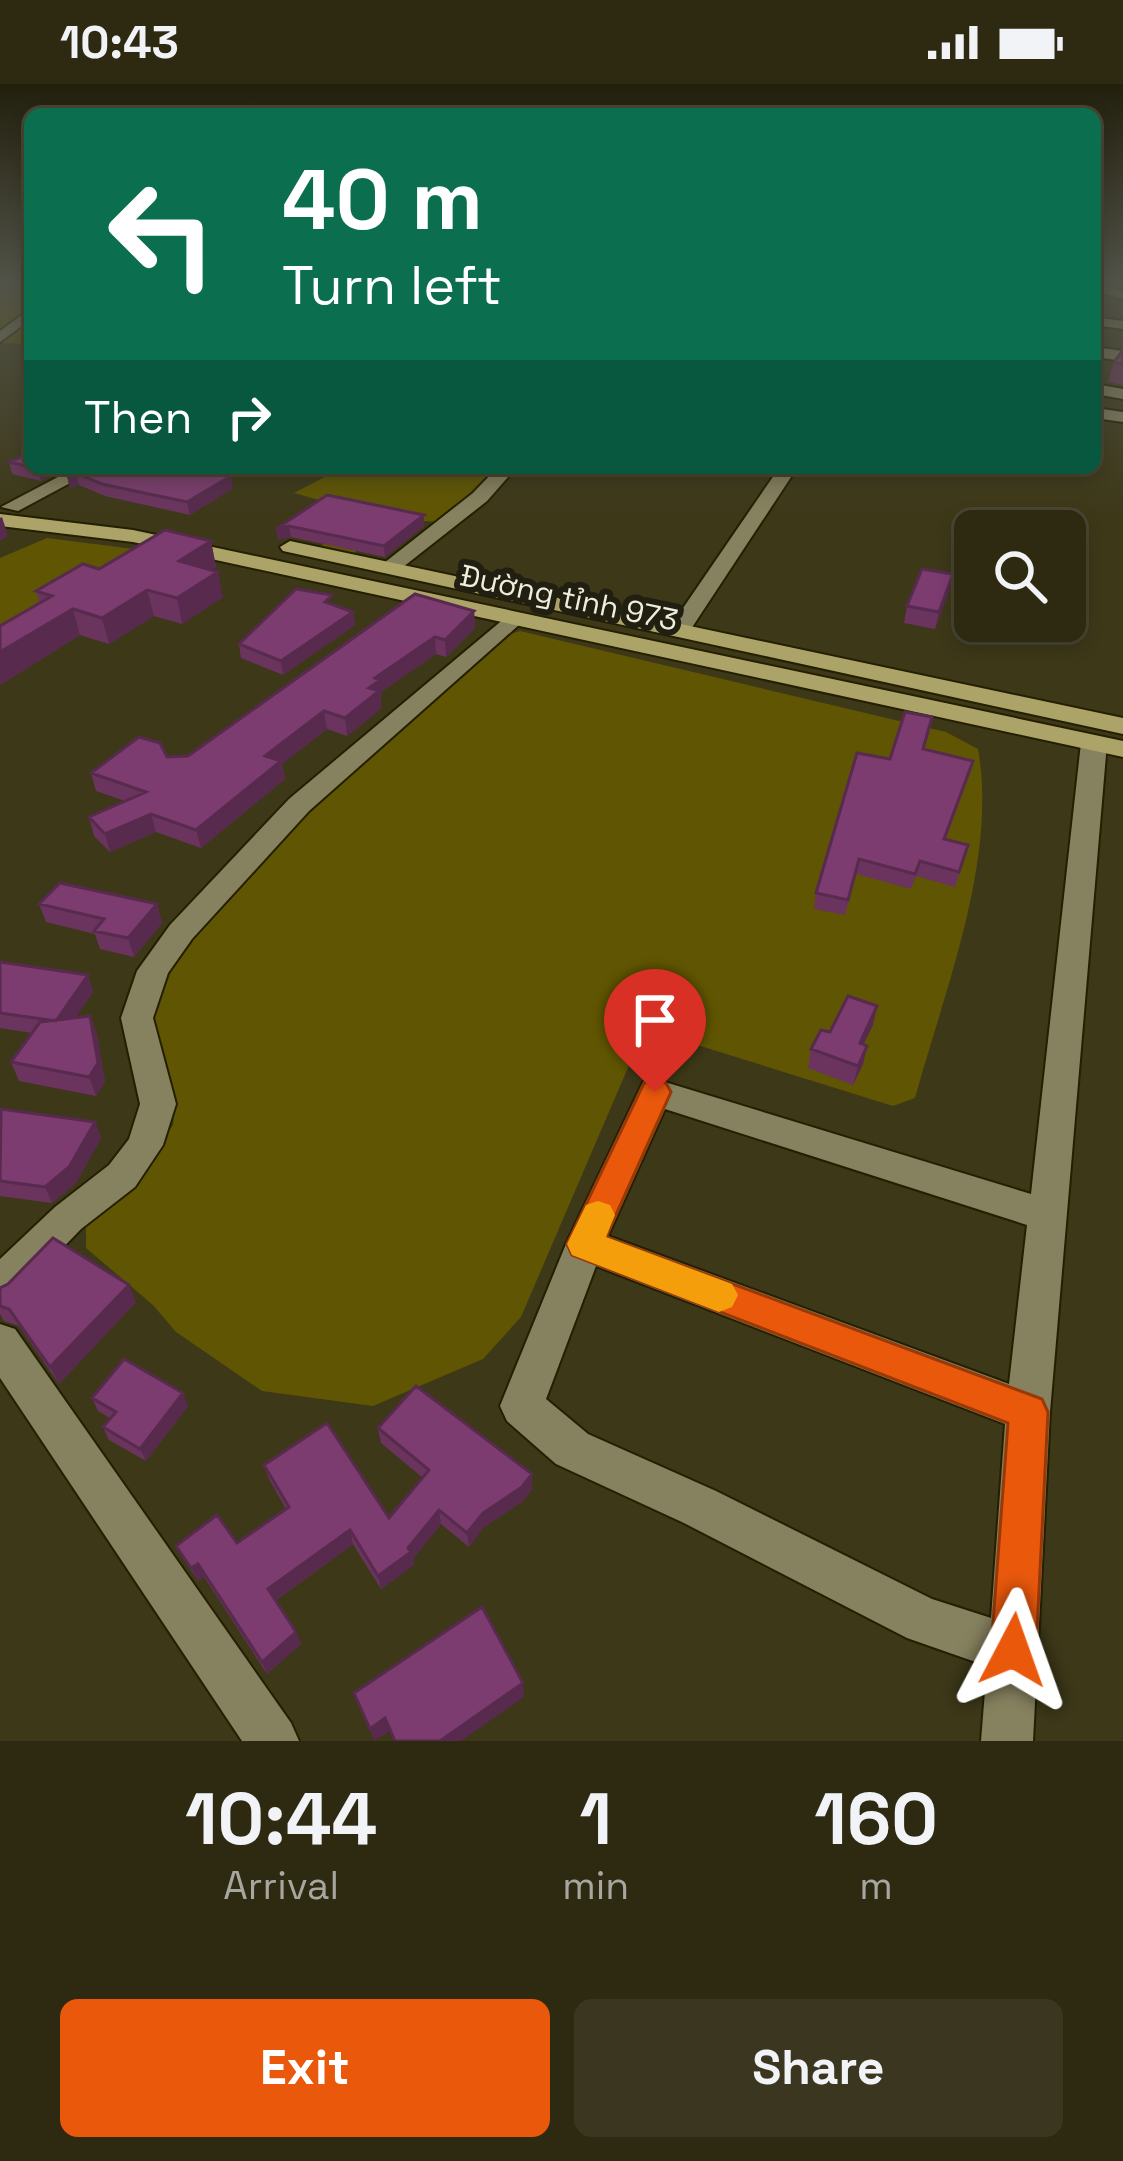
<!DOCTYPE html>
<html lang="en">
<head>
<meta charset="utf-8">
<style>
  body { margin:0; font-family:"Space Grotesk",sans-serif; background:#3a3620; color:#f1f3f6; height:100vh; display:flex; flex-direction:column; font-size:45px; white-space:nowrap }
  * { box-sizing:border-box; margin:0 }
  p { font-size:39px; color:#a7a79f }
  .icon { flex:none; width:66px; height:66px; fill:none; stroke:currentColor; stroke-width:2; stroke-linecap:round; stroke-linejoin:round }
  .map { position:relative; height:1657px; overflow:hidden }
  .panel { display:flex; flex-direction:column; background:#2e2a12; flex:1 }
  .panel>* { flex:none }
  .hud { position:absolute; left:24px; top:24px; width:1077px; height:366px; border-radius:18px; box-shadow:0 6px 18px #0003,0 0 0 3px #494632; background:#0b6e4f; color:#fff; overflow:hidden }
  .tools { position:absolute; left:954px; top:426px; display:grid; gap:24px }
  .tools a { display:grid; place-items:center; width:132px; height:132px; border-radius:18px; background:#2e2a12; box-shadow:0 6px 18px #0003,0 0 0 3px #494632; font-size:60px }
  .pin { position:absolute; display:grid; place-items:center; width:102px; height:102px; color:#fff; margin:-123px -51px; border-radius:50% 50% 50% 0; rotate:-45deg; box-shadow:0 0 12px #0007 }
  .pin .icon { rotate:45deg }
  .me { position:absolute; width:132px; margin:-66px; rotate:4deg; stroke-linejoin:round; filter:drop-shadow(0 0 9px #0008) }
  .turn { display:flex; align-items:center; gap:42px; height:252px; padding:0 60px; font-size:54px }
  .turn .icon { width:156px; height:156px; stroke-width:2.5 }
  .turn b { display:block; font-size:84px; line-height:102px }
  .then { display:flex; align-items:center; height:114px; padding:0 60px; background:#0003; gap:24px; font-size:45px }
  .eta { display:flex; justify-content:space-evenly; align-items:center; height:204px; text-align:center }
  .eta b { font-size:72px; font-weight:700; line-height:84px }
  .primary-button { display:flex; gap:24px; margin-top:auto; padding:24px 60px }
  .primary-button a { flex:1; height:138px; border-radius:18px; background:#ea580c; color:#fff; font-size:48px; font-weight:700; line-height:138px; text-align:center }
  .primary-button a+a { background:#3a3620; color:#f1f3f6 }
  .status { display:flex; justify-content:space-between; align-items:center; height:84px; padding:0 60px; background:#2e2a12; direction:ltr }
  .status svg { height:33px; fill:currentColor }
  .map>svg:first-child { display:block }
</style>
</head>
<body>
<div class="status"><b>10:43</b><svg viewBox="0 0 49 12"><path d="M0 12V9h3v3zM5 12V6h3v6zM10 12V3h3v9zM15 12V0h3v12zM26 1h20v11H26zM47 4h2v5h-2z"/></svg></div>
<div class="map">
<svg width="1123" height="1657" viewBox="0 0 1123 1657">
  <rect width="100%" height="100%" fill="#3d3818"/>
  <path fill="#605502" d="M 0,197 L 30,197 L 30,260 L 0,259 Z
    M 342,384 L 497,384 L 439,438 L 394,435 L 353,470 L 318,464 L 340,448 L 330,419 L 294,409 Z
    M 47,454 L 142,466 L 0,559 L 0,474 Z
    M 520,547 L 946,648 L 978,665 C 998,775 944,908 915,1014 L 893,1022 L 665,951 L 636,965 L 521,1233 L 483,1275 L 373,1322 L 262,1307 L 176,1248 L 153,1221 L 86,1164 L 86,1142 L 137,1094 L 173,1041 L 175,1021 L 152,947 L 164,888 L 307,725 L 504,552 Z"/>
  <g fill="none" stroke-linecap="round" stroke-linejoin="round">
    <g stroke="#241f00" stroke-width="4">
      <path id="minor" d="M 1095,199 L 1123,207 L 1123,215 L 1095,207 Z
        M 30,225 L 30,236 L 0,258 L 0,247 Z
        M 1095,233 L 1123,237 L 1123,245 L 1095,241 Z
        M 1095,263 L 1123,267 L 1123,277 L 1095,273 Z
        M 1095,300 L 1123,305 L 1123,315 L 1095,310 Z
        M 1095,324 L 1123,328 L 1123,338 L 1095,334 Z
        M 75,384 L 98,384 L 18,427 L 1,423 Z
        M 497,384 L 516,384 L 487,417 L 398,487 L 384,487 L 384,479 L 473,409 Z
        M 779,384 L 797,384 L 687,551 L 671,551 L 668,546 Z
        M 512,528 L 523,535 L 520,540 L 309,727 L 192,855 L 168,889 L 153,934 L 176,1020 L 163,1061 L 135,1103 L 81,1145 L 14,1214 L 0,1219 L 0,1175 L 55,1123 L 109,1081 L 129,1055 L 140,1020 L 121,934 L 137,887 L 170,841 L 289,715 Z
        M 1094,651 L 1107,659 L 1050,1328 L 1033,1657 L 981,1657 L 987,1582 L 907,1554 L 684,1439 L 556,1380 L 507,1337 L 500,1322 L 566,1160 L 643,998 L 655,995 L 1031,1110 L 1081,659 ZM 665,1025 L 1027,1141 L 1009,1300 L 608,1152 ZM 596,1182 L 1005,1340 L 991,1534 L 932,1515 L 716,1407 L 588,1350 L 546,1315 Z
        M 0,1240 L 15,1245 L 291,1639 L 299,1657 L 242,1657 L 0,1294 Z"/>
    </g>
    <g stroke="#241f00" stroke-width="4">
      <path id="major" d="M 0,430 L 133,446 L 1123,657 L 1123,673 L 133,458 L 0,442 Z
        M 290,457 L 1123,634 L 1123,650 L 283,467 L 280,463 Z"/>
    </g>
    <use href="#minor" fill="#86815e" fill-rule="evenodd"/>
    <use href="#major" fill="#aca369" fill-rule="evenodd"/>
  </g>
  <path fill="#6b345f" d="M 1123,266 L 1123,301 L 1108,298 L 1114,278 Z
    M 9,378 L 30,384 L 65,384 L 41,397 L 12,390 Z
    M 82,384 L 233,404 L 190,431 L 105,412 L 79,401 L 70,404 L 67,392 Z
    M 327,411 L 424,442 L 385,473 L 291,453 L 278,456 L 276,445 Z
    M 211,457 L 216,483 L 211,486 L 223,513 L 182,540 L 154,532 L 109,560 L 80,551 L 0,601 L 0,542 L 40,519 L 36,507 L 99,485 Z
    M 949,507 L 935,545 L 904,539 L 907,522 Z
    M 474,527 L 475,544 L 446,573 L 436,570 L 381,608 L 381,625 L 347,652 L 327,645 L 282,680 L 285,695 L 201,764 L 156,748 L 110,768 L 94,752 L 89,733 L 125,717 L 96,707 L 91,689 L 167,673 L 188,672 Z
    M 353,528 L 355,541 L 283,591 L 241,574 L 239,560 Z
    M 923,665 L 973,677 L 946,755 L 968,761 L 955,803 L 916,792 L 911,805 L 856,790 L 845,831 L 814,825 L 816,809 L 890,675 Z
    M 39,820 L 157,820 L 162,839 L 134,873 L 100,865 L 95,850 L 46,838 Z
    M 0,878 L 88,891 L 93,908 L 75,934 L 90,932 L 97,951 L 105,998 L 96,1012 L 19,997 L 11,978 L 32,949 L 0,944 Z
    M 873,941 L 863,960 L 867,962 L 863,980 L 853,1001 L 808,984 L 811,965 L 830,948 Z
    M 0,1025 L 95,1038 L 101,1054 L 76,1099 L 52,1119 L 0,1112 Z
    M 0,1204 L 136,1218 L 59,1300 L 19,1242 L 4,1237 L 0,1230 Z
    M 92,1314 L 188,1322 L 146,1377 L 109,1356 L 103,1343 L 110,1334 L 98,1327 Z
    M 378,1344 L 532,1390 L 532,1405 L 523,1417 L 484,1443 L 469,1463 L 441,1440 L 413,1475 L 414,1481 L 381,1505 L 353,1460 L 275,1517 L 296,1548 L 301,1560 L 267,1590 L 204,1493 L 198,1497 L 176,1462 L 237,1459 L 286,1425 L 269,1395 L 264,1381 L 389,1434 L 423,1394 L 381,1359 Z"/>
  <path fill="#572a4e" d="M 39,384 L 65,384 L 41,397 L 37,385 Z
    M 76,389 L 79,401 L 70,404 L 67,392 Z
    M 231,392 L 233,404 L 190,431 L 187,418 Z
    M 424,431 L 424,442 L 385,473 L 384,462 Z
    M 2,433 L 8,452 L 0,457 L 0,434 Z
    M 289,442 L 291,453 L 278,456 L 276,445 Z
    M 211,457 L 216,483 L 184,503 L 179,477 Z
    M 218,488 L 223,513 L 182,540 L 177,514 Z
    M 953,490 L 949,507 L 935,545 L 939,528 Z
    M 147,506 L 154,532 L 109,560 L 102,534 Z
    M 73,525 L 80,551 L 0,601 L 0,568 Z
    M 474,527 L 475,544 L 446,573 L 445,556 Z
    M 353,528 L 355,541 L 283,591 L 281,577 Z
    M 435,553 L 436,570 L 381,608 L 381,625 L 347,652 L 345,634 L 369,604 L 375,594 Z
    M 324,627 L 327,645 L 282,680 L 285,695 L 201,764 L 196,746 L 265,672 Z
    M 151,730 L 156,748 L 110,768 L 105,750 Z
    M 157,820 L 162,839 L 134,873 L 128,854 Z
    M 88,891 L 93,908 L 62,954 L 56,937 Z
    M 877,922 L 873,941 L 855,978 L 860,959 Z
    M 90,932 L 97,951 L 105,998 L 96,1012 L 89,993 Z
    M 867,962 L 863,980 L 853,1001 L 858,982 Z
    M 95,1038 L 101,1054 L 76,1099 L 52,1119 L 45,1103 Z
    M 129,1201 L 136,1218 L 59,1300 L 50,1283 Z
    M 183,1309 L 188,1322 L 146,1377 L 140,1365 Z
    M 532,1390 L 532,1405 L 523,1417 L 484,1443 L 469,1463 L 467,1449 L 483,1429 Z
    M 439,1426 L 441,1440 L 413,1475 L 414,1481 L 381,1505 L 378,1492 L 408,1464 Z
    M 350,1446 L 353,1460 L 273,1518 L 268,1505 Z
    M 198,1480 L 204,1493 L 198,1497 L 191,1484 Z
    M 296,1548 L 301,1560 L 267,1590 L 262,1578 Z
    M 523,1599 L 524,1613 L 461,1657 L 440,1657 Z
    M 385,1634 L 389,1648 L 374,1657 L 370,1645 Z"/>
  <path fill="#7c3c6f" stroke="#572a4e" stroke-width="3" d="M 1123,266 L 1123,280 L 1114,278 Z
    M 30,369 L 30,383 L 9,378 Z
    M 82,384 L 194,384 L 231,392 L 187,418 L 102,400 L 76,389 L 67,392 Z
    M 327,411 L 424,431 L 384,462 L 289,442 L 276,445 Z
    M 165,446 L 211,457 L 179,477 L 218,488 L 177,514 L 147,506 L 102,534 L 73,525 L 0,568 L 0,542 L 52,512 L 36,507 L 83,480 L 99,485 Z
    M 922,485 L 953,490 L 939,528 L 907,522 Z
    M 296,505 L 332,511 L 325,518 L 353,528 L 281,577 L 239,560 Z
    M 415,510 L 474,527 L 445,556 L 435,553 L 375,594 L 380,596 L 369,604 L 379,607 L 345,634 L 324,627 L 265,672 L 281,677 L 196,746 L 151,730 L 105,750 L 89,733 L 146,708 L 91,689 L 139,653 L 160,659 L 167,673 L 188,672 Z
    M 905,628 L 932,633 L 923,665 L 973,677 L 944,755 L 968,761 L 959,788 L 920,777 L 915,790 L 859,775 L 848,816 L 816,809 L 857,669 L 890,675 Z
    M 60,799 L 157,820 L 128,854 L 94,847 L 104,835 L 39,820 Z
    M 0,878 L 88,891 L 56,937 L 0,929 Z
    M 848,912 L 877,922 L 860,959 L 867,962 L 858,982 L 811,965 L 821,946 L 830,948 Z
    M 90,932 L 98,979 L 89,993 L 11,978 L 40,938 Z
    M 1,1025 L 95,1038 L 69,1083 L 45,1103 L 0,1097 Z
    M 53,1154 L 129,1201 L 50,1283 L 9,1225 L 0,1222 L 0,1204 L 8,1200 Z
    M 124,1275 L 183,1309 L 140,1365 L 103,1343 L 116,1328 L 92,1314 Z
    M 416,1302 L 532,1390 L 522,1403 L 483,1429 L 467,1449 L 439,1426 L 408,1464 L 411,1468 L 378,1492 L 350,1446 L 268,1505 L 296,1548 L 262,1578 L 198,1480 L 191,1484 L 176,1462 L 217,1431 L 237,1459 L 289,1423 L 264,1381 L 327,1339 L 389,1434 L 429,1386 L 378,1344 Z
    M 482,1523 L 523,1599 L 440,1657 L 395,1657 L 385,1634 L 370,1645 L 354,1609 Z"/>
  <linearGradient id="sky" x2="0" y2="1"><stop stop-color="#221f0d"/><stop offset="0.46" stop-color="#515348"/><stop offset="1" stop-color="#515348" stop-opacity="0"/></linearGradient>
  <rect width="1123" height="429" fill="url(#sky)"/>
  <path fill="#ea580c" stroke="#983908" stroke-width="3" d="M 655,996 L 666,999 L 671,1008 L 606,1153 L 1042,1315 L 1048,1328 L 1036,1566 L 1029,1582 L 1013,1588 L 997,1582 L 991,1566 L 1008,1339 L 572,1171 L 567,1160 L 644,999 Z"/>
  <path fill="#f59e0b" d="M 598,1117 L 610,1121 L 615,1131 L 606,1153 L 732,1200 L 738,1211 L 732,1223 L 719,1228 L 572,1171 L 567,1160 L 586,1121 Z"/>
  <g text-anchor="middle" stroke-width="12" stroke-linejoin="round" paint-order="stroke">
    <g font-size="30" fill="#f0eedb" stroke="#211f11">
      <text transform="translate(569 514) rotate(12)" y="10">Đường tỉnh 973</text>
    </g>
  </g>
</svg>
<div class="tools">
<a><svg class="icon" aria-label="search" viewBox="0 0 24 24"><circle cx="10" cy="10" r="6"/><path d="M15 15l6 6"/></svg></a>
</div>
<div class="pin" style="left:655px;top:1008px;background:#d93025"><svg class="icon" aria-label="arrive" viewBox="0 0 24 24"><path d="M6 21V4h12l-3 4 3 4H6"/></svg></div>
<svg class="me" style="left:1013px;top:1566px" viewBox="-20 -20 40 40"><path d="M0-17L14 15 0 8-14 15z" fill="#ea580c" stroke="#fff" stroke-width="4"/></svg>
<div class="hud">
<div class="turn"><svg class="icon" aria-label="left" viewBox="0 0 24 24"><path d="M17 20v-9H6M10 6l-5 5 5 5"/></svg><div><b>40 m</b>Turn left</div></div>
<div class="then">Then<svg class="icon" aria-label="right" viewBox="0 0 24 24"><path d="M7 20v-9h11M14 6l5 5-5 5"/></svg></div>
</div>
</div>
<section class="panel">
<div class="eta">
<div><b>10:44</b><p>Arrival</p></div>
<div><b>1</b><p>min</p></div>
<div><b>160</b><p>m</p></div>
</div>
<div class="primary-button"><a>Exit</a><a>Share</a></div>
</section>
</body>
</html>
